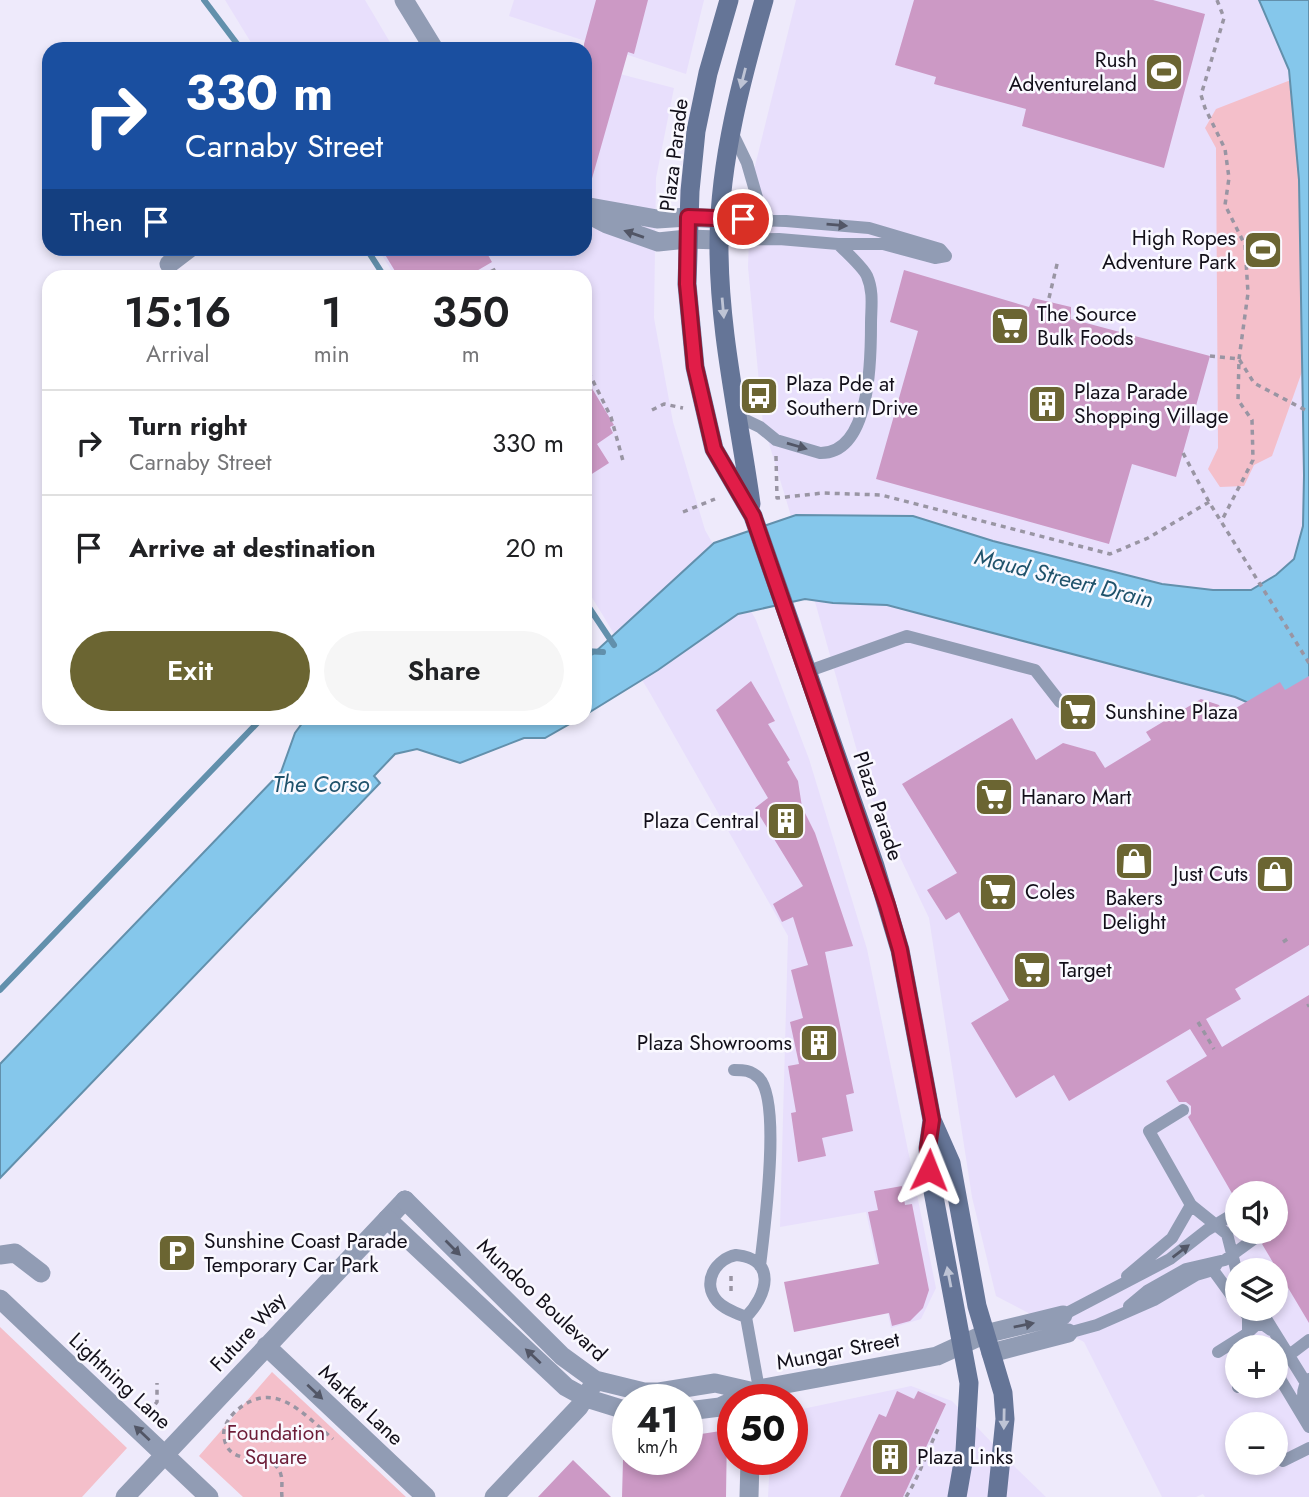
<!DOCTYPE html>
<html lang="en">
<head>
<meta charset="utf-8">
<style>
  body { margin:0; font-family:Jost,sans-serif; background:#f6f6f6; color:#202124; height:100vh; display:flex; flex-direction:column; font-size:26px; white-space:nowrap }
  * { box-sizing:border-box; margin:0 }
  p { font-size:23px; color:#757577 }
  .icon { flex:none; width:38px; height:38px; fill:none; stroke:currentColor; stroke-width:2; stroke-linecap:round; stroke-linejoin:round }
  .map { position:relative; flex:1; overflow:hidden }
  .drawer { position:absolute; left:42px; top:270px; width:550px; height:455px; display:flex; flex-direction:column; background:#fff; border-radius:21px; box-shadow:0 4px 10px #0003 }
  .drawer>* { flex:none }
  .guide { position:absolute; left:42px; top:42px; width:550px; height:214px; border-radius:21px; box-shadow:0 4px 10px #0003; background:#1a4fa0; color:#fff; overflow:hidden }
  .tools { position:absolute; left:1225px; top:1181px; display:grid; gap:14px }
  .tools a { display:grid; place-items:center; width:63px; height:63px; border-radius:50%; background:#fff; box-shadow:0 4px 10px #0003; font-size:35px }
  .speed { position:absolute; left:612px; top:1384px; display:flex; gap:14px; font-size:35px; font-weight:700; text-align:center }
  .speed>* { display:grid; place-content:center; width:91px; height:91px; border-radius:50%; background:#fff; box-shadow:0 4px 10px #0003; line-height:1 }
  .speed small { font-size:18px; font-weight:400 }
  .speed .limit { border:10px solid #d22; background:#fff; color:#111 }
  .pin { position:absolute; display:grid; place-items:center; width:60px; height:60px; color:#fff; margin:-30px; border:4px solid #fff; border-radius:50%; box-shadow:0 2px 7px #0007 }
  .me { position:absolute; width:77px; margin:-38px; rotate:2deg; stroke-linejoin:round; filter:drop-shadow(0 0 5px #0008) }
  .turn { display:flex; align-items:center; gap:24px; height:147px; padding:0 28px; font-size:32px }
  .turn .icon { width:91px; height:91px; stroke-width:2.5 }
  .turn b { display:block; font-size:49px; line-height:60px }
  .then { display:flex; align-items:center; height:66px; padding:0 28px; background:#0003; gap:14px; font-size:26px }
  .eta { display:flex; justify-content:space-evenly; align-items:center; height:119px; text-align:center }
  .eta b { font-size:42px; font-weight:600; line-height:49px }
  .action { display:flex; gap:14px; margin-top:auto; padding:14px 28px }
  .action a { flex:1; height:80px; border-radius:42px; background:#6b6532; color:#fff; font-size:28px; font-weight:600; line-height:80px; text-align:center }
  .action a+a { background:#f6f6f6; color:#202124 }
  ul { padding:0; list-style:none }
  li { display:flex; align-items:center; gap:21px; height:105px; padding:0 28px; border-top:2px solid #e0e0e0 }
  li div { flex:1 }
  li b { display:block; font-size:26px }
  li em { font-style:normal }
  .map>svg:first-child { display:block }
</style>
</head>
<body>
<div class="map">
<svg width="1309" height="1497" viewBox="0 0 1309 1497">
  <rect width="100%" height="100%" fill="#eeeafb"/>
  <path fill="#e8dffc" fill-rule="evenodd" d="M 225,0 L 365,0 L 394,49 L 255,49 Z
    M 514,0 L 704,0 L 686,74 L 509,16 Z
    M 796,0 L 1309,0 L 1309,1497 L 1205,1497 L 1203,1494 L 1196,1497 L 1162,1497 L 1084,1342 L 996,1296 L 972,1197 L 929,918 L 868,790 L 788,506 L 763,424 L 748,267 L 751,182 ZM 1237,1194 L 1276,1194 L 1276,1232 L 1237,1232 ZM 1237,1270 L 1276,1270 L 1276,1309 L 1237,1309 ZM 1237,1348 L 1276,1348 L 1276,1386 L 1237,1386 ZM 1237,1424 L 1276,1424 L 1276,1463 L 1237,1463 Z
    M 585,65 L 674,88 L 656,178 L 654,318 L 673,422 L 705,530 L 756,620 L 809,759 L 867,949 L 936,1288 L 921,1319 L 891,1328 L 866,1212 L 780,1227 L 788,936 L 650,693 L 585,586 L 584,276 L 395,276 L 378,249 L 584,248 Z
    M 911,1386 L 952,1401 L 1016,1468 L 1046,1497 L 768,1497 L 770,1460 L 793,1460 L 793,1411 Z"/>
  <path fill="#f4bfca" d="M 1309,73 L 1309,352 L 1272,456 L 1254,465 L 1244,486 L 1220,487 L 1208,469 L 1218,448 L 1216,148 L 1205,128 L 1216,109 Z
    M 0,1327 L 127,1448 L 82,1497 L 0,1497 Z
    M 272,1372 L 406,1497 L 243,1497 L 199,1456 Z"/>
  <path fill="#85c7eb" stroke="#6290ac" stroke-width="2" d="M 1259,0 L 1309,0 L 1309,729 L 1235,697 L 887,605 L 833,603 L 805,599 L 738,614 L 658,670 L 585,715 L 584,659 L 593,654 L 714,543 L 796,515 L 913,516 L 993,541 L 1162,584 L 1213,590 L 1251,590 L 1276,575 L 1294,559 L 1303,526 L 1304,475 L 1299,180 L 1289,70 Z
    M 306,718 L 580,718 L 545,738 L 524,738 L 460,763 L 417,749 L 395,754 L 374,776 L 380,783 L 0,1178 L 0,1064 L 281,772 L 295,733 Z"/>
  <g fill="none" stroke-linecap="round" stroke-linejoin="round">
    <path stroke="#6290ac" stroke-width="6" d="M 204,0 L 241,49
      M 366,248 L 384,276
      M 584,600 L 614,645
      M 584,651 L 603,652
      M 0,990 L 262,718"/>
  </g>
  <path fill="#cc99c5" d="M 596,0 L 648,0 L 634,54 L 628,52 L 589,189 L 584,188 L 584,44 Z
    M 914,0 L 1153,0 L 1205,14 L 1164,168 L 1022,126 L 1026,109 L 934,84 L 936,77 L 895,65 Z
    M 381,248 L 484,248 L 492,262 L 468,276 L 398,276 Z
    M 904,270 L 1029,307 L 1033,298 L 1071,307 L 1071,319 L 1210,356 L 1176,477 L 1132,464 L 1109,544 L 876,479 L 918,331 L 890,322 Z
    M 584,375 L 614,425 L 610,427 L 613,433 L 597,444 L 609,463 L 584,479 Z
    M 1309,676 L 1309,945 L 1235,989 L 1241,999 L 1206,1019 L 1222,1047 L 1309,995 L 1309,1323 L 1262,1244 L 1266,1239 L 1266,1232 L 1276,1232 L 1276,1194 L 1237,1194 L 1237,1202 L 1188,1117 L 1191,1114 L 1191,1106 L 1186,1102 L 1179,1102 L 1166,1081 L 1207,1056 L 1190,1029 L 1069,1101 L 1054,1075 L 1016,1098 L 971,1023 L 1009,1000 L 959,912 L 946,920 L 927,890 L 957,873 L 902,784 L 1012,718 L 1036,760 L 1063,743 L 1095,752 L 1105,768 L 1151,740 L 1146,732 L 1201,699 L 1219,705 L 1224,715 L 1280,682 L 1285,690 Z
    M 751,681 L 775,721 L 768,724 L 790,760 L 787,762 L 798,781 L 802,807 L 815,833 L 853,946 L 825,952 L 854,1093 L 846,1095 L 853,1131 L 822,1138 L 826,1156 L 798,1162 L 791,1113 L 796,1112 L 788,1066 L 799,1064 L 790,1022 L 803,1018 L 791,970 L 808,965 L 793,917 L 782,922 L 773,904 L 803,886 L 755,808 L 768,798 L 716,710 Z
    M 902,1186 L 905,1205 L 912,1204 L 929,1290 L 923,1308 L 910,1321 L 892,1326 L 889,1313 L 794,1332 L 784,1282 L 879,1264 L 868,1212 L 878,1210 L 874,1191 Z
    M 897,1391 L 914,1399 L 918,1391 L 946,1404 L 903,1497 L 840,1497 L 879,1414 L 886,1417 Z
    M 727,1430 L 726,1497 L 622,1497 L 623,1460 L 688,1460 L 688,1436 Z
    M 573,1460 L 611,1497 L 538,1497 Z"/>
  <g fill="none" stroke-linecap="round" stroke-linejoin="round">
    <path stroke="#9995a3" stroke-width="3.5" stroke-dasharray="5 5" stroke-linecap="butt" d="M 1217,0 L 1224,18 L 1201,95 L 1205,108 L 1225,149 L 1229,178 L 1225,205 L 1245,245 L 1248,293 L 1239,359 L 1238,400 L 1252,420 L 1253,460 L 1221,522
      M 482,276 L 498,268
      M 1049,298 L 1058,260
      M 1210,356 L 1239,359 L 1254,383 L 1309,412
      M 584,363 L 611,417 L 623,461
      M 652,410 L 664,404 L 683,408
      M 1183,453 L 1209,502 L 1309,663
      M 776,456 L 777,498 L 823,493 L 881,495 L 1110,554 L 1148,538 L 1209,502
      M 683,512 L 715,499
      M 1283,942 L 1289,938
      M 1307,1006 L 1309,1005
      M 1198,1022 L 1214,1049
      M 731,1276 L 731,1292
      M 149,1412 L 157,1402 L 157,1383
      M 282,1497 C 281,1490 283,1482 281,1475 C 274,1447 229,1472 224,1437 C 222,1427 230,1416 237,1410 C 276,1378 304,1415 333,1439
      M 906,1497 C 920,1475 927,1451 939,1427"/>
    <path stroke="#919cb4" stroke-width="12" d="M 732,132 L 747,163 L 758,201 L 769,220
      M 720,219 L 786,221 L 869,228 L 940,249 L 946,256
      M 719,240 L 779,239 L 838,244 L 883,244 L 935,258 L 946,256
      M 737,416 L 760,427 L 776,440 L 820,453 C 871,454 871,358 871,324 C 871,308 874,292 867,276 C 863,267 846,252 838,244
      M 806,672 L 907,636 L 1035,670 L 1060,702
      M 734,1070 C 744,1070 751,1070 759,1078 C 782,1102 764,1231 760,1266
      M 1183,1110 L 1149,1131 L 1191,1205 L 1227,1234 L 1237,1273
      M 736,1255 C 778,1259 767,1296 746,1317 C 736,1313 724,1309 717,1301 C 701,1282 716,1259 736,1255 Z
      M 1213,1270 L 1237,1303
      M 1127,1276 L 1172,1238 L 1191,1205
      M 1129,1306 L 1147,1291 L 1186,1269 L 1225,1260 L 1258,1236
      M 1243,1309 L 1248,1317 L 1248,1331
      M 1260,1309 L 1309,1388
      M 1063,1315 L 1170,1259 L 1207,1230 L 1237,1212
      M 746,1317 L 759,1389
      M 1068,1333 L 1097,1325 L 1154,1300 L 1196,1275 L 1213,1270 L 1218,1262
      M 1218,1352 L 1245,1335 L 1256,1325 L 1264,1325 L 1271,1330
      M 1276,1365 L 1309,1340
      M 1276,1372 L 1309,1427
      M 1238,1387 L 1240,1386
      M 1307,1418 C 1304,1405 1299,1390 1309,1379
      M 1283,1461 L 1309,1448"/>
    <path stroke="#919cb4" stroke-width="19" d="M 404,0 L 434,49
      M 584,206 L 657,219 L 688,217 L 720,219
      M 584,212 L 607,224 L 658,242 L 687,239 L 719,240
      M 169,264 L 190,248
      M 0,1255 L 15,1253 L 41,1273
      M 0,1299 L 209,1497
      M 985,1334 L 1063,1315
      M 266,1346 L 426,1497
      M 991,1353 L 1068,1333
      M 125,1497 L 405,1200
      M 749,1497 L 750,1460"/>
    <path stroke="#919cb4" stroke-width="19" d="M 405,1200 L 562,1356 L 595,1380 L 644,1392 L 659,1392 L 715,1383 L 750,1391
      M 387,1219 L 566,1387 L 586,1398 L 628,1411
      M 688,1411 L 720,1407 L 759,1389 L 937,1356 L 985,1334
      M 494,1497 L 579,1407 L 591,1388"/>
    <path stroke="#657597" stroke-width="19" d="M 729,0 L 708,73 L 696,131 L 690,191 L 687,284 L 695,367 L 714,449 L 753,516 L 875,866 L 900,950 L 932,1120 L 951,1163 L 977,1306 L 1003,1393 L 1005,1419 L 997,1497
      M 751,504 C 739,417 718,329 719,240 C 720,158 742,78 764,0
      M 932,1120 L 928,1148 L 929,1170 L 969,1383 L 965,1451 L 957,1497"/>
  </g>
  <defs><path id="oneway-solid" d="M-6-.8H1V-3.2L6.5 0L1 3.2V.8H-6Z" transform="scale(1.75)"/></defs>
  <g fill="#bec4d5">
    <use href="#oneway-solid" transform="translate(743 78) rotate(104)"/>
    <use href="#oneway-solid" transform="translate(723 308) rotate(85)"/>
    <use href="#oneway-solid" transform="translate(949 1277) rotate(-101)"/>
    <use href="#oneway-solid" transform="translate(1004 1419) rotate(91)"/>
  </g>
  <g fill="#525666">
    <use href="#oneway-solid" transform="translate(837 225) rotate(5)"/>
    <use href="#oneway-solid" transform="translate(634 234) rotate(-161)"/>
    <use href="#oneway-solid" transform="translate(797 446) rotate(16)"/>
    <use href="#oneway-solid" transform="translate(453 1248) rotate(45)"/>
    <use href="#oneway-solid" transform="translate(1181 1251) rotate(-37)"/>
    <use href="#oneway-solid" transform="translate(1024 1325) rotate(-11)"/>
    <use href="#oneway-solid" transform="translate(533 1356) rotate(-137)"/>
    <use href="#oneway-solid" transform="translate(315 1392) rotate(43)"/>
    <use href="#oneway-solid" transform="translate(142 1433) rotate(-137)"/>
  </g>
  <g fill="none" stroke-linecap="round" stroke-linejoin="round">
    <g stroke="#92132f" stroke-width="18">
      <path id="route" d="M 743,219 L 688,217 L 687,284 L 695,367 L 714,449 L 753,516 L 887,905 L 900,950 L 932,1120 L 928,1148 L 929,1170"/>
    </g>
    <use href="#route" stroke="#e11d48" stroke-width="12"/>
  </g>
  <defs>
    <g id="stadium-square" transform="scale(2.0125)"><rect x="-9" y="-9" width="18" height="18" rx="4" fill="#6b6532" stroke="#faf9ff"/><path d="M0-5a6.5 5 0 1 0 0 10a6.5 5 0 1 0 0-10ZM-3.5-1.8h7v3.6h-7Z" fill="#fff"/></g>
    <g id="supermarket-square" transform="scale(2.0125)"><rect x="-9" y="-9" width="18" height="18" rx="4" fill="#6b6532" stroke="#faf9ff"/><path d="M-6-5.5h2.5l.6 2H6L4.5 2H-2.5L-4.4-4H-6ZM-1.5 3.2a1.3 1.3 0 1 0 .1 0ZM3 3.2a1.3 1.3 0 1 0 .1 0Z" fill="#fff"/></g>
    <g id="bus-square" transform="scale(2.0125)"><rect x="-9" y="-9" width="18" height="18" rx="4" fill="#6b6532" stroke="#faf9ff"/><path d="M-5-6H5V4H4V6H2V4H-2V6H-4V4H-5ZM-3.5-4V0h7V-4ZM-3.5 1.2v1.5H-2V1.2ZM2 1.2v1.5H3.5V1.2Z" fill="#fff"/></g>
    <g id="building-square" transform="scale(2.0125)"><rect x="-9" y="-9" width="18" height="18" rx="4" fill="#6b6532" stroke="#faf9ff"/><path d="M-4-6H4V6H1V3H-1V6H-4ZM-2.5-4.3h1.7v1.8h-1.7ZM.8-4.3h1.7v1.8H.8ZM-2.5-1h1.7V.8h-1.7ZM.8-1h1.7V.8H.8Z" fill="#fff"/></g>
    <g id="shop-square" transform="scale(2.0125)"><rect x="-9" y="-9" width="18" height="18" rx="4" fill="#6b6532" stroke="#faf9ff"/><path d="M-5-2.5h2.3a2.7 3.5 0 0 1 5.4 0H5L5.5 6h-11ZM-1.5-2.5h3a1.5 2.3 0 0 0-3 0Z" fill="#fff"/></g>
    <g id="parking-square" transform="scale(2.0125)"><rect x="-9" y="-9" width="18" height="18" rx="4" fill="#6b6532" stroke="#faf9ff"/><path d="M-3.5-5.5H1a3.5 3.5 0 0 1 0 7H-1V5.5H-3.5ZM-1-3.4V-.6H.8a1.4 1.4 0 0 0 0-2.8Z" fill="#fff"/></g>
  </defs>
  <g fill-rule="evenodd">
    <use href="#stadium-square" x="1164" y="72"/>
    <use href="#stadium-square" x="1263" y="250"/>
    <use href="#supermarket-square" x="1010" y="326"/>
    <use href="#bus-square" x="759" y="396"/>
    <use href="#building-square" x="1047" y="404"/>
    <use href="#supermarket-square" x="1078" y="712"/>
    <use href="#supermarket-square" x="994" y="797"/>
    <use href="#building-square" x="786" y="821"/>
    <use href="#shop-square" x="1134" y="861"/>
    <use href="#shop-square" x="1275" y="874"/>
    <use href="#supermarket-square" x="998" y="892"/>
    <use href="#supermarket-square" x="1032" y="970"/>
    <use href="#building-square" x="819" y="1043"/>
    <use href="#parking-square" x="177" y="1253"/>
    <use href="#building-square" x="890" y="1457"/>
  </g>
  <g text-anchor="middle" stroke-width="5" stroke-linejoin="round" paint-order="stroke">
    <g font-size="21" fill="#120f19" stroke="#faf9ff" text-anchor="start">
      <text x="1137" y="67" text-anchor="end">Rush<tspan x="1137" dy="24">Adventureland</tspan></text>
      <text x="1236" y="245" text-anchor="end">High Ropes<tspan x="1236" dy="24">Adventure Park</tspan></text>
      <text x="1037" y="321">The Source<tspan x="1037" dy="24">Bulk Foods</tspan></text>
      <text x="786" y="391">Plaza Pde at<tspan x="786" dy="24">Southern Drive</tspan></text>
      <text x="1074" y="399">Plaza Parade<tspan x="1074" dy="24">Shopping Village</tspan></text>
      <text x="1105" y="719">Sunshine Plaza</text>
      <text x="1021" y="804">Hanaro Mart</text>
      <text x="759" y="828" text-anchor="end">Plaza Central</text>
      <text x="1248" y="881" text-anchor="end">Just Cuts</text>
      <text x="1025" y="899">Coles</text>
      <text x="1134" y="905" text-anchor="middle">Bakers<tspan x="1134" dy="24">Delight</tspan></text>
      <text x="1059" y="977">Target</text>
      <text x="792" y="1050" text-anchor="end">Plaza Showrooms</text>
      <text x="204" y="1248">Sunshine Coast Parade<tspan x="204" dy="24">Temporary Car Park</tspan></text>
      <text x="917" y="1464">Plaza Links</text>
    </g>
    <g font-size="21" fill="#120f19" stroke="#faf9ff">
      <text transform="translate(674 155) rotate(-83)" y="7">Plaza Parade</text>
      <text transform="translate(878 806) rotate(71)" y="7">Plaza Parade</text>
      <text transform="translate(542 1300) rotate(43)" y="7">Mundoo Boulevard</text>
      <text transform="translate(248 1332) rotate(-47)" y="7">Future Way</text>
      <text transform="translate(838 1351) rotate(-11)" y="7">Mungar Street</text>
      <text transform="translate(120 1381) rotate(43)" y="7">Lightning Lane</text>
      <text transform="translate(361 1405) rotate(43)" y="7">Market Lane</text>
    </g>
    <g font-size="21" fill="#6d1d38" stroke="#faf9ff">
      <text x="276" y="1440">Foundation<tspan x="276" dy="24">Square</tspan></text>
    </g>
    <g font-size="23" font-style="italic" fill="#1f526b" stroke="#faf9ff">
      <text transform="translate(1064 578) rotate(14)" y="8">Maud Streert Drain</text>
      <text x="321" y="792">The Corso</text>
    </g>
  </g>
</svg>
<div class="tools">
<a><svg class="icon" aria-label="sound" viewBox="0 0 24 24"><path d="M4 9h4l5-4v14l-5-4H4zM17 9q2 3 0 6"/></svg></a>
<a><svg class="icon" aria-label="layers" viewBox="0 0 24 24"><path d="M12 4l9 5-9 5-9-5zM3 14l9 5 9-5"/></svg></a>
<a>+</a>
<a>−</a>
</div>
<div class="speed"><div>41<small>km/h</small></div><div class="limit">50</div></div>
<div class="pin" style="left:743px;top:219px;background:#d93025"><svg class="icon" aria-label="arrive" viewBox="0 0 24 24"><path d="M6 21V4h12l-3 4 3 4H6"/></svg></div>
<svg class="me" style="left:929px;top:1170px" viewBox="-20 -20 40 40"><path d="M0-17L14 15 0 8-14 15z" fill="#e11d48" stroke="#fff" stroke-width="4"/></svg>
<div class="guide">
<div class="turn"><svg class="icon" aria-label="right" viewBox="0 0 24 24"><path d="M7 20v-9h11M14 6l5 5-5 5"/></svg><div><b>330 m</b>Carnaby Street</div></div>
<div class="then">Then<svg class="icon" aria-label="arrive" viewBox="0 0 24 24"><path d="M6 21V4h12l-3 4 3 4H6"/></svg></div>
</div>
<section class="drawer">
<div class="eta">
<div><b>15:16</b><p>Arrival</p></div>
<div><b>1</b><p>min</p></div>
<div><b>350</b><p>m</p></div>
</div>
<ul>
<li><svg class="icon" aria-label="right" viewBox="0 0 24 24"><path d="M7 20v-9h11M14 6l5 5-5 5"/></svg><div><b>Turn right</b><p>Carnaby Street</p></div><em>330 m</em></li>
<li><svg class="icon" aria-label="arrive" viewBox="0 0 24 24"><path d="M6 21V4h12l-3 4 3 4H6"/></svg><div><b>Arrive at destination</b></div><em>20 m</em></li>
</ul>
<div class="action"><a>Exit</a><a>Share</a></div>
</section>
</div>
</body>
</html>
